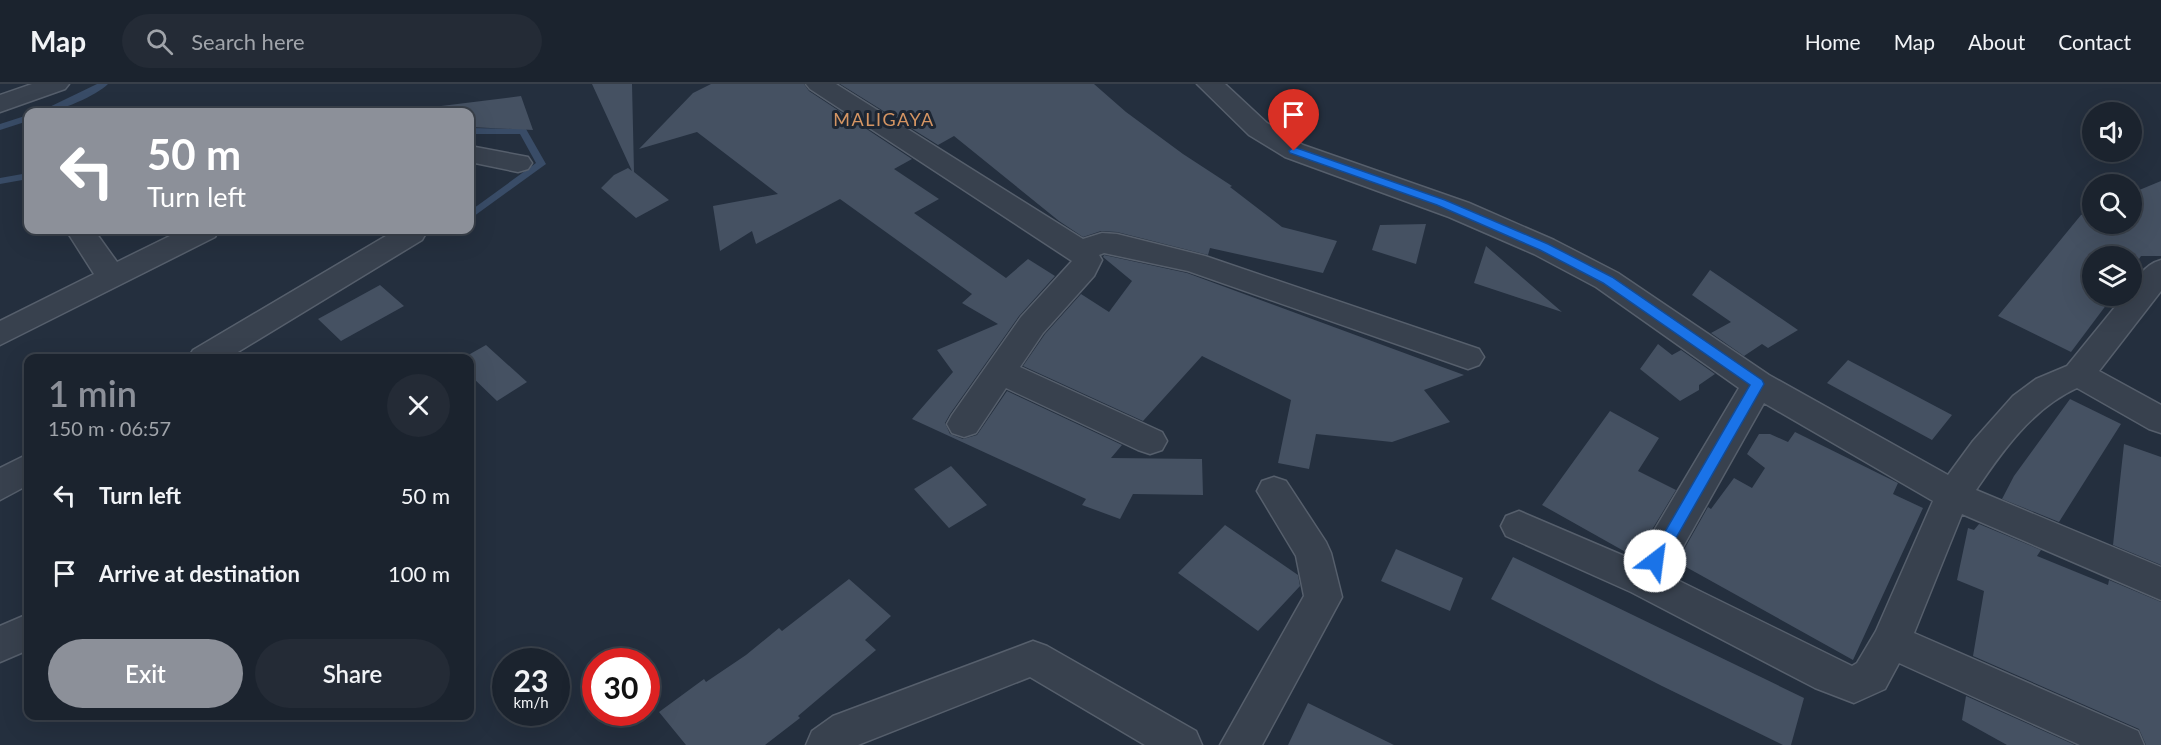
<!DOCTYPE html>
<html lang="en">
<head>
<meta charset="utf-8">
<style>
  body { margin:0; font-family:Lato,sans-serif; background:#242b36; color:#f1f3f6; height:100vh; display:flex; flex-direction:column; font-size:22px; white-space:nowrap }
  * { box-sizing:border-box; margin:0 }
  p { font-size:20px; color:#a0a4aa }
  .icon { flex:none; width:33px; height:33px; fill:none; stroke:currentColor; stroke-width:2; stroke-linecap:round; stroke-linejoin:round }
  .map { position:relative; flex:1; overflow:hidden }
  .sheet { position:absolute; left:24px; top:270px; width:450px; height:366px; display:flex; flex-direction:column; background:#1b232e; border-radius:12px; box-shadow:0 6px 24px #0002,0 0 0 2px #39404a }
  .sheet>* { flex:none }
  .guide { position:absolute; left:24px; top:24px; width:450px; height:126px; border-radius:12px; box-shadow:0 6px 24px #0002,0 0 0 2px #39404a; background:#8c9099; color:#fff; overflow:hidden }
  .fabs { position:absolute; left:2082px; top:18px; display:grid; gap:12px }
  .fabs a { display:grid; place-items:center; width:60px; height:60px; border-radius:50%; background:#1b232e; box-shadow:0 6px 24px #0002,0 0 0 2px #39404a; font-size:30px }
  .speed { position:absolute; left:492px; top:564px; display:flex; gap:12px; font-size:30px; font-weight:700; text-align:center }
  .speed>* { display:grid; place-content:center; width:78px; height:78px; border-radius:50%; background:#1b232e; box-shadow:0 6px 24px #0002,0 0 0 2px #39404a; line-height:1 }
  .speed small { font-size:15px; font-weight:400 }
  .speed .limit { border:9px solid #d22; background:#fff; color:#111 }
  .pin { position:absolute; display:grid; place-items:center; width:51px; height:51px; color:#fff; margin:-62px -26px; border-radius:50% 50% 50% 0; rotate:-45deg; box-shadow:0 0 6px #0007 }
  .pin .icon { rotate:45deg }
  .me { position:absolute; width:66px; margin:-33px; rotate:30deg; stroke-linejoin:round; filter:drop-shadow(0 0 4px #0008) }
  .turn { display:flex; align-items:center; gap:21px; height:126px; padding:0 24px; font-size:27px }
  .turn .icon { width:78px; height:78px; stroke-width:2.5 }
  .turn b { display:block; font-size:42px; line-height:51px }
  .round { display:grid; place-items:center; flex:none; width:63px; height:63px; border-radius:32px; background:#242b36 }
  .overview { display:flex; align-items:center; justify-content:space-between; height:102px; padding:0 24px }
  h1 { font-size:36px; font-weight:600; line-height:45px; color:#8c9099 }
  .action { display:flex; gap:12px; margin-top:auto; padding:12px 24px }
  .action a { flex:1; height:69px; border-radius:36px; background:#8c9099; color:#fff; font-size:24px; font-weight:600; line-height:69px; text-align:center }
  .action a+a { background:#242b36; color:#f1f3f6 }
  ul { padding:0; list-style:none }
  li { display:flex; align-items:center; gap:18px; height:78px; padding:0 24px }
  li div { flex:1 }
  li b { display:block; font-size:22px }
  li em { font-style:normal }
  header { display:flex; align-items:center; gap:36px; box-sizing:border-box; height:84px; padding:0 30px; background:#1b232e; border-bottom:2px solid #39404a }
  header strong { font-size:28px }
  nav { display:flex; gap:33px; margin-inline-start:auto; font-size:21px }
  .search { width:420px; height:54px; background:#242b36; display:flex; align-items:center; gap:15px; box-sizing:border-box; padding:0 21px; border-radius:33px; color:#a0a4aa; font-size:22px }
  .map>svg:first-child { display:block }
</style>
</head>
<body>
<header>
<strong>Map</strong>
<div class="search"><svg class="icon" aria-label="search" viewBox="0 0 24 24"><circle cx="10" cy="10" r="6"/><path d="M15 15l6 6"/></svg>Search here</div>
<nav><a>Home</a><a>Map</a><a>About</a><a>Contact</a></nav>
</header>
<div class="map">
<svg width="2161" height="661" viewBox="0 0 2161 661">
  <rect width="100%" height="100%" fill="#242f3e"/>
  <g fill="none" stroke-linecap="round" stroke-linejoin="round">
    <path fill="#394c67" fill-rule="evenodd" d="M 97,0 L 108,0 C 96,12 55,30 39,28 Z
      M 28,31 L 28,37 L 0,46 L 0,40 Z
      M 470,44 L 526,45 L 546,80 L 470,135 L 470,127 L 536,79 L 520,50 L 470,50 Z
      M 28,89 L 28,95 L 0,100 L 0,94 Z"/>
  </g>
  <path fill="#455162" d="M 592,0 L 632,0 L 634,88 L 669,116 L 636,134 L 601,104 L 614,91 L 628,84 L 632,87 Z
    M 711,0 L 804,0 L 809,7 L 912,75 L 894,85 L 939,115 L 914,129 L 1006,194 L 1028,175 L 1055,192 L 1019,232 L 950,330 L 945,339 L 950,350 L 963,355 L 977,351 L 1007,307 L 1122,361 L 1111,374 L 1202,375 L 1203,411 L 1133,410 L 1120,435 L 1082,421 L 1086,415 L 912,335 L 953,288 L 937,266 L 998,240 L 962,219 L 972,210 L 840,115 L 756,160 L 752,147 L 720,167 L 713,122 L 778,110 L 697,48 L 639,65 L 693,9 Z
    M 840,0 L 1094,0 L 1126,28 L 1183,70 L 1232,102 L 1230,103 L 1282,143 L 1337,157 L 1323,189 L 1210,164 L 1208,171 L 1117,148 L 1101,147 L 1083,153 L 1059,137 L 954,52 L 938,61 Z
    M 521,12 L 533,46 L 470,43 L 470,28 L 425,28 L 425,24 Z
    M 2161,97 L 2161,172 L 2141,172 L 2132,186 L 2132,172 L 2092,172 L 2092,212 L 2113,212 L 2071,268 L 1998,232 L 2081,131 L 2092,126 L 2092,140 L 2132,140 L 2132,109 Z
    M 1426,140 L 1416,180 L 1372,166 L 1380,141 Z
    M 1486,162 L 1562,228 L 1474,199 Z
    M 1104,171 L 1187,189 L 1464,291 L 1424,306 L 1450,338 L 1392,358 L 1316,350 L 1309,385 L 1278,379 L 1291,316 L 1202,272 L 1143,337 L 1023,282 L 1045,250 L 1081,210 L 1109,228 L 1132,197 L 1103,173 Z
    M 1710,186 L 1798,246 L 1768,264 L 1762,260 L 1744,272 L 1711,249 L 1731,238 L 1692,211 Z
    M 380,201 L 404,222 L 341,257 L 318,235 Z
    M 1658,260 L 1672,271 L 1681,266 L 1715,290 L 1699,301 L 1699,306 L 1680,317 L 1640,285 Z
    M 486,261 L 527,298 L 497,317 L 470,291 L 470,274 L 463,274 Z
    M 1848,276 L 1952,331 L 1932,356 L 1827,299 Z
    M 2070,315 L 2121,340 L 2059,438 L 2002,415 L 2014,392 Z
    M 1610,327 L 1659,354 L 1638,387 L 1676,406 L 1644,459 L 1640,457 L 1631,471 L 1542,421 Z
    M 1795,348 L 1898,399 L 1893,410 L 1923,424 L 1853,576 L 1677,478 L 1708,423 L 1711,425 L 1734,394 L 1752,404 L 1765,384 L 1747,370 L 1759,350 L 1770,350 L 1788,358 Z
    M 2124,360 L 2161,373 L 2161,481 L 2113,461 Z
    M 951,382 L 987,421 L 949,444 L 914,405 Z
    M 1979,440 L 2041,466 L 2037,472 L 2108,501 L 2109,496 L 2161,518 L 2161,661 L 2146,661 L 2139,645 L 1973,572 L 1984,507 L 1957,496 L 1968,444 L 1974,446 Z
    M 1225,441 L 1298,491 L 1300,502 L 1258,547 L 1178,489 Z
    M 1396,465 L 1463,494 L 1450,527 L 1381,497 Z
    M 1513,473 L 1804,614 L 1791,661 L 1783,661 L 1662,602 L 1491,515 Z
    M 849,495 L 891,532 L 865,556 L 876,566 L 798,632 L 800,634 L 765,661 L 686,661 L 659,628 L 704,595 L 706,598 L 746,571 L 779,544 L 782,547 Z
    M 1966,612 L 2075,661 L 2007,661 L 1962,636 Z
    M 1308,619 L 1394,661 L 1288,661 Z"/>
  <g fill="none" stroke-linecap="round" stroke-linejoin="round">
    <g stroke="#565f6c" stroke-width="3">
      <path id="street" d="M 32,0 L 69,0 L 65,5 L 0,28 L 0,11 Z
        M 806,0 L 836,0 L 1083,155 L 1102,149 L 1117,150 L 1205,172 L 1479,265 L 1484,273 L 1479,281 L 1468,285 L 1188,187 L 1104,169 L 1099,171 L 1102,176 L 1094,192 L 1043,249 L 1020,283 L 1162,348 L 1167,357 L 1162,366 L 1150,370 L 1138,366 L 1006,304 L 976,349 L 964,353 L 952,349 L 947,340 L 952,331 L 1021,233 L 1072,177 L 810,5 Z
        M 1197,0 L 1225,0 L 1267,39 L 1303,61 L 1469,119 L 1554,156 L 1618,189 L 1769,291 L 1948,391 L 1973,357 L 2013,312 L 2036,295 L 2067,282 L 2124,212 L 2132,212 C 2132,196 2146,180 2161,176 L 2161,207 L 2099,287 L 2161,321 L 2161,349 L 2149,345 L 2077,304 C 2032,325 2003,366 1976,406 L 2161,483 L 2161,516 L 1962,430 L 1914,549 L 2138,647 L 2144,661 L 2080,661 L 1899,579 L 1885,605 L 1854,619 L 1815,604 L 1631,508 L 1506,452 L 1501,442 L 1506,432 L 1519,427 L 1636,477 L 1739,304 L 1596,203 L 1534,170 L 1449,133 L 1285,73 L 1249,51 ZM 1764,319 L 1933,417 L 1876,547 L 1857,579 L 1852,582 L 1667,491 Z
        M 470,62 L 528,73 L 532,79 L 528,85 L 518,88 L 470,78 Z
        M 66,146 L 94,146 L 117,178 L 182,146 L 219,146 L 215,153 L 0,261 L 0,237 L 94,190 Z
        M 396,146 L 424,146 L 426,149 L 422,156 L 228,274 L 188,274 L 193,266 Z
        M 28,370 L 28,401 L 0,416 L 0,384 Z
        M 1274,393 L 1286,397 L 1326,458 L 1331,469 L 1342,513 L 1262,661 L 1220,661 L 1304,512 L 1296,472 L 1257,407 L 1262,397 Z
        M 28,530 L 28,566 L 0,578 L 0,542 Z
        M 1033,557 L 1047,562 L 1196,647 L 1202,661 L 1145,661 L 1030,593 L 858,661 L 806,661 L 812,647 L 833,632 Z"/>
    </g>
    <use href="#street" fill="#38414e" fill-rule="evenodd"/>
  </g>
  <path fill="#1a73e8" stroke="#114b97" stroke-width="1.5" d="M 1294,63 L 1445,116 L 1548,160 L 1612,193 L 1762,296 L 1764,300 L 1660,482 L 1650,482 L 1648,477 L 1750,301 L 1603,199 L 1540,166 L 1437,121 L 1290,69 L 1289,67 Z"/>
  <g text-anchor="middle" stroke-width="6" stroke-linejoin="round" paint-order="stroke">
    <g font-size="18" letter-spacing="1.5" fill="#d59563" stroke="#1d2633">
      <text x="884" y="42">MALIGAYA</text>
    </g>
  </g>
</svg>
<div class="fabs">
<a><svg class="icon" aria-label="sound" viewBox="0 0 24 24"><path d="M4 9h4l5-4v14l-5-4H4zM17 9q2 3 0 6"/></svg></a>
<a><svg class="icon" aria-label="search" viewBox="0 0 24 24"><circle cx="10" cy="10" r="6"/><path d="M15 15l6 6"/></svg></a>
<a><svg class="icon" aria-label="layers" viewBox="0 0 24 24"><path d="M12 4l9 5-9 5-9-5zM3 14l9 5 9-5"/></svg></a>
</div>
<div class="speed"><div>23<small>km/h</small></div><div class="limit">30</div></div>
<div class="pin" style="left:1294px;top:67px;background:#d93025"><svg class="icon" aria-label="arrive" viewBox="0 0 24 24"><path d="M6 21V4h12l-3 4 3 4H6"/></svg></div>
<svg class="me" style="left:1655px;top:477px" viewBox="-20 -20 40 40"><circle r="19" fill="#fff"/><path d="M0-13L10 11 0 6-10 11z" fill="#1a73e8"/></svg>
<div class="guide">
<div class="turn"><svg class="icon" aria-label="left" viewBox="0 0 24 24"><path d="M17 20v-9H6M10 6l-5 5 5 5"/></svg><div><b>50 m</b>Turn left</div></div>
</div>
<section class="sheet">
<div class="overview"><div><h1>1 min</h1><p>150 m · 06:57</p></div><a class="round"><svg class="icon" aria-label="close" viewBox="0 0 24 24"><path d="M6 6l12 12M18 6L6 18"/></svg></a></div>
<ul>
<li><svg class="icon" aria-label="left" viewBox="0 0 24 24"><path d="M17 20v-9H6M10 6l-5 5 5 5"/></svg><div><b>Turn left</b></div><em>50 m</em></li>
<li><svg class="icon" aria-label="arrive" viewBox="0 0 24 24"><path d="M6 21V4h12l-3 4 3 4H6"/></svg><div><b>Arrive at destination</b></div><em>100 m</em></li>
</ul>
<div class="action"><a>Exit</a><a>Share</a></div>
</section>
</div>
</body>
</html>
